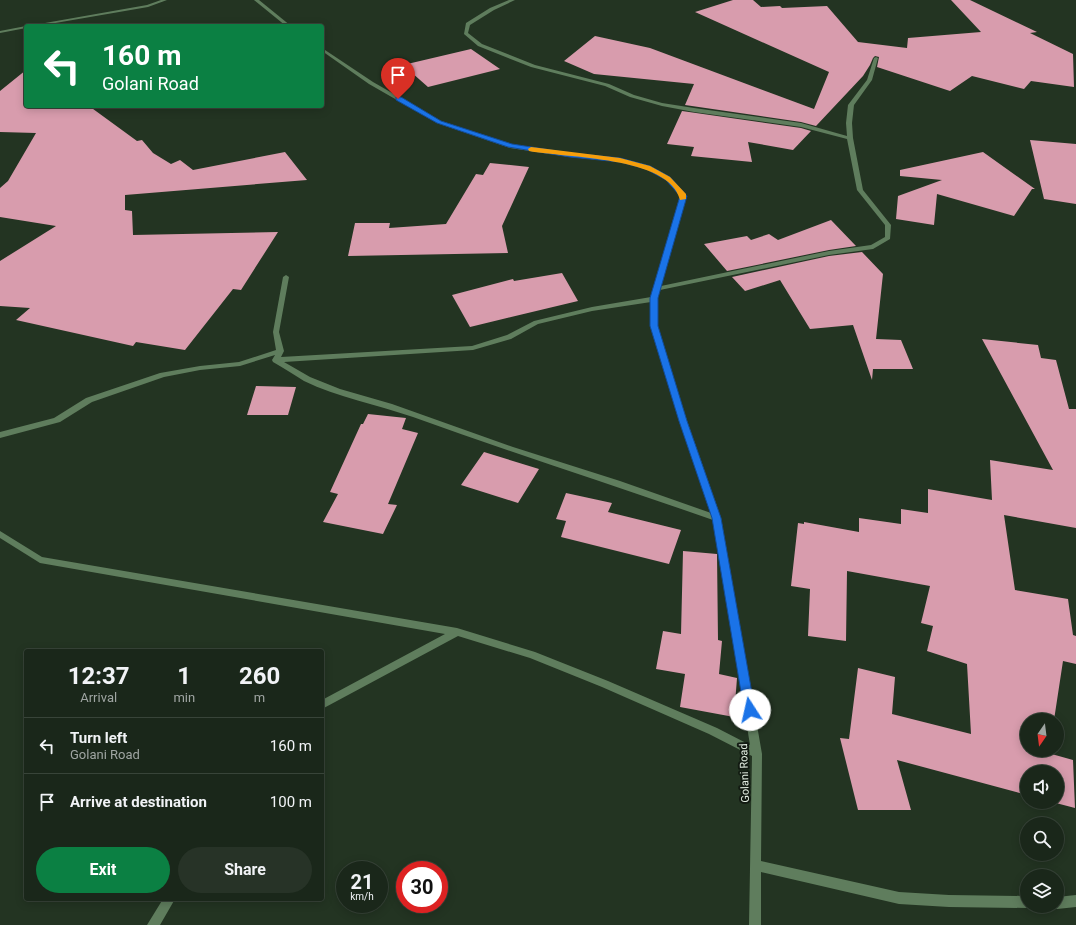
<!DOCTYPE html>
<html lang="en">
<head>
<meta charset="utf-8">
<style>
  body { margin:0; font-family:Roboto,sans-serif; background:#273327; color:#f1f3f6; height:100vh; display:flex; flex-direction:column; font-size:15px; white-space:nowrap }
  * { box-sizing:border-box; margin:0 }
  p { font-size:13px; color:#9fa5a2 }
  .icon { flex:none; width:22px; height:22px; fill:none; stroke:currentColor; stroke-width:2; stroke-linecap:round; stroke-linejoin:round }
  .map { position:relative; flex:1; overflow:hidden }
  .side { position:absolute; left:24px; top:649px; width:300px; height:252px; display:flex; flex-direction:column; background:#1a271a; border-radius:4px; box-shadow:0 2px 10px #0003,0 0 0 1px #384439 }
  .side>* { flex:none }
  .top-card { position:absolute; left:24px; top:24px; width:300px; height:84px; border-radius:4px; box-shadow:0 2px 10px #0003,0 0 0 1px #384439; background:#0b8043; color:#fff; overflow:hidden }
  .needle { width:26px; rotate:194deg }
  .controls { position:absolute; left:1020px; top:713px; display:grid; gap:8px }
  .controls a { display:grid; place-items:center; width:44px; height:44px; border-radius:50%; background:#1a271a; box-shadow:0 2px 10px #0003,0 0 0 1px #384439; font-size:20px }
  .speed { position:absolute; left:336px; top:861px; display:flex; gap:8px; font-size:20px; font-weight:700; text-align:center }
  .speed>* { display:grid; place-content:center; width:52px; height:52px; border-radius:50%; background:#1a271a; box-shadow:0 2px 10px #0003,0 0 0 1px #384439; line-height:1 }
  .speed small { font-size:10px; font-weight:400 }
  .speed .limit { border:6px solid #d22; background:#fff; color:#111 }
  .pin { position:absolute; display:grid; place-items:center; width:34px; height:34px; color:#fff; margin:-41px -17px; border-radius:50% 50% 50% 0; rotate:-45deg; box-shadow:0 0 4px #0007 }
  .pin .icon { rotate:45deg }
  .me { position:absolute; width:44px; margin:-22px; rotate:350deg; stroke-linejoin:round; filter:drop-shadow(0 0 3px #0008) }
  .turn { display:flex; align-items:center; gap:14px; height:84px; padding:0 12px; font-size:18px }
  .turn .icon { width:52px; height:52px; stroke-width:2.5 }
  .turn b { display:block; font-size:28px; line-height:34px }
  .eta { display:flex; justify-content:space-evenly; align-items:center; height:68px; text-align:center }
  .eta b { font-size:24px; font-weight:700; line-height:28px }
  .primary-button { display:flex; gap:8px; margin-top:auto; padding:8px 12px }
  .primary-button a { flex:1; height:46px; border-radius:24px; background:#0b8043; color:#fff; font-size:16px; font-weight:700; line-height:46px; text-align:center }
  .primary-button a+a { background:#273327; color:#f1f3f6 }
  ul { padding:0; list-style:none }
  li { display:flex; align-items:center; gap:12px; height:56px; padding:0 12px; border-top:1px solid #384439 }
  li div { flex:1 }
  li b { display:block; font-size:15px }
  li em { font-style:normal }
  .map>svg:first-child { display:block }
</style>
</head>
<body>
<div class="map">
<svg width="1076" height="925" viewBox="0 0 1076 925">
  <rect width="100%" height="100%" fill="#233422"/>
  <path fill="#d89cad" d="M 733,0 L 753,0 L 761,7 L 780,6 L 782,8 L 827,6 L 858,42 L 907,48 L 908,38 L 981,32 L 951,0 L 970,0 L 1037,32 L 1030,33 L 1073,54 L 1074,87 L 1031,81 L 1024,89 L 972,76 L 950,91 L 877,67 L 879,57 L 875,56 L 873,58 L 870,65 L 863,76 L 816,126 L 801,122 L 685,105 L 694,84 L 594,74 L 564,61 L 595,36 L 650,48 L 814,109 L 829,72 L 695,12 Z
    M 471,49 L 500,69 L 428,87 L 403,65 Z
    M 26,70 L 26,106 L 89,106 L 137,141 L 142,140 L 153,153 L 171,164 L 180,160 L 193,170 L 285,152 L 307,180 L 125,195 L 125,210 L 132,211 L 133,235 L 278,232 L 241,290 L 233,289 L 185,350 L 136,342 L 133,346 L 16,320 L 30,308 L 0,306 L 0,261 L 56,226 L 0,217 L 0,188 L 8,181 L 36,133 L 0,132 L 0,91 Z
    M 682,111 L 801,128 L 811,131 L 793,150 L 748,142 L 752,162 L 691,156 L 694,147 L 667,144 Z
    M 1030,140 L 1076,144 L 1076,204 L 1044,199 Z
    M 983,152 L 1035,189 L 1032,189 L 1014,216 L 937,194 L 934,225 L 896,219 L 898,196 L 942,180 L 900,176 L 900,170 Z
    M 490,163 L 529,167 L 502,226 L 508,253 L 348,256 L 355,223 L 390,223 L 389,228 L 446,224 L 476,174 L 483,175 Z
    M 831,220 L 856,246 L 829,250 L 727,271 L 704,244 L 747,236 L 751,240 L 769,234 L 778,240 Z
    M 862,252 L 883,274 L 876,339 L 901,340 L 913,369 L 873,369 L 872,380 L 853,325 L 810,329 L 780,280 L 745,291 L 732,277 L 829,256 Z
    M 562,273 L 578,301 L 470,327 L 452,295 L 513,279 L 514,281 Z
    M 982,339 L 1038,345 L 1041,358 L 1056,360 L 1069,409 L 1076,409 L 1076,528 L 1004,515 L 1015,590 L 1068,599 L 1073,635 L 1076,636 L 1076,664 L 1063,661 L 1054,720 L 1027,720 L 1027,750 L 1049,750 L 1048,753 L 1073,760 L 1075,808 L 1052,802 L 1057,802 L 1057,772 L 1027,772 L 1027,795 L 897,760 L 911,810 L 858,810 L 840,738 L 849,739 L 858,668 L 895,677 L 892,714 L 971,734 L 967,664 L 927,651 L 933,626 L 921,623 L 930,586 L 847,571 L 846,641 L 808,636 L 810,589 L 791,586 L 798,523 L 804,524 L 804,522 L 859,532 L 859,518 L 901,524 L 901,509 L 928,513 L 928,489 L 992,500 L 990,460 L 1053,470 Z
    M 256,386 L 296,387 L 288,415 L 247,415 Z
    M 368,414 L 406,418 L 402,429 L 418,433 L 388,504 L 397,505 L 383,534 L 323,522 L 338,494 L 330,492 L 361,424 L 363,424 Z
    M 484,452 L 539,469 L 518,503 L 461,485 Z
    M 566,493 L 612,503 L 608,512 L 681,530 L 669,564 L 561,537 L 566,521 L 556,519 Z
    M 683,551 L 717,554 L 718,640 L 722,641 L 719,674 L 737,678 L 734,717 L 680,707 L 685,674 L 656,669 L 663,631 L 681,634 Z"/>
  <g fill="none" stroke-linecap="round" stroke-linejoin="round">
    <path fill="#5f7d5d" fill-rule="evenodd" d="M 161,0 L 167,0 L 148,7 L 38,26 L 28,26 L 147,5 Z
      M 254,0 L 259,0 L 291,26 L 286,26 Z
      M 509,0 L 515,0 L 494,10 L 470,25 L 468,33 L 482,44 L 535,65 L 609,84 L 634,95 L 662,103 L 694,108 L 801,123 L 847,136 L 846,123 L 848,105 L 867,80 L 874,58 L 876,57 L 878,58 L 872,80 L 854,105 L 852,123 L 853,138 L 863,190 L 891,225 L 890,239 L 873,249 L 829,255 L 660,290 L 657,299 L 657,326 L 687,421 L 721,518 L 762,754 L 761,861 L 899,892 L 949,895 L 1027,896 L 1027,906 L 1031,906 L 1027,908 L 949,907 L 899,904 L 761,872 L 761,925 L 749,925 L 752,756 L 709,734 L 602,687 L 530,658 L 458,636 L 322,709 L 322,700 L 445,634 L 40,563 L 0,538 L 0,531 L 42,557 L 457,628 L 535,652 L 608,681 L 717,728 L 750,745 L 713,520 C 613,485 513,453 413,417 C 378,405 337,397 304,381 C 294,375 284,368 273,362 L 272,360 L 275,355 L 240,366 L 200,370 L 164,377 L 92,402 L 60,422 L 0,438 L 0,432 L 54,418 L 86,398 L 160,373 L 200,366 L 239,362 L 276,350 L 273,332 L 283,277 L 286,275 L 289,277 L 279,332 L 284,351 L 281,357 L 472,346 L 507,335 L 534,321 L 592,307 L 651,297 L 680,196 L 666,179 L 646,168 L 620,162 L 570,157 L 510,148 L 437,123 L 369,84 L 322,51 L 322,48 L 373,82 L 441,121 L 511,144 L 570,153 L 620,158 L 650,166 L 670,177 L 686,196 L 661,286 L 829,251 L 871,245 L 885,237 L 885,225 L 857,190 L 847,139 L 801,127 L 694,112 L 662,106 L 630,97 L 605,86 L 531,67 L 478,46 L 464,34 L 466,23 L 490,8 ZM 651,302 L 651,326 L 679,421 L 711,513 L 620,481 L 513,447 L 392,404 L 340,389 L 310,377 L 284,362 L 473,350 L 511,339 L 538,324 L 592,311 Z
      M 26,26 L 26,28 L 0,33 L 0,31 L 26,26 L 28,26 Z
      M 1076,895 L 1076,907 L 1057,909 L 1053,907 L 1053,906 L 1057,906 L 1057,897 Z
      M 163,899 L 175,899 L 160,925 L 147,925 Z"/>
  </g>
  <path fill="#1a73e8" stroke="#114b97" d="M 396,97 L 401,97 L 441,121 L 512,144 L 570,153 L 620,158 L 650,166 L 670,177 L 687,196 L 658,298 L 658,326 L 687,421 L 721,518 L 755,710 L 753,713 L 750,715 L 746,713 L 744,710 L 712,518 L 679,421 L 650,326 L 650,298 L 680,196 L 666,180 L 646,169 L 620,162 L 570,157 L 508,147 L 437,123 L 396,100 Z"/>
  <path fill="#f59e0b" d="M 531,147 L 620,158 L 650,166 L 670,177 L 686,194 L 686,199 L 680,200 C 670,156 565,158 529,151 L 528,149 Z"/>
  <g text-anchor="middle" stroke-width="4" stroke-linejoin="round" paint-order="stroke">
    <g font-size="11" fill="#e4efe3" stroke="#121a12">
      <text transform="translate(744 773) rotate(-92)" y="4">Golani Road</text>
    </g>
  </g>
</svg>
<div class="controls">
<a><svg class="needle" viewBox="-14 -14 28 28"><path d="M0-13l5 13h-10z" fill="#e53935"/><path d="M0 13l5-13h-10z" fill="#9fa5a2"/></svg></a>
<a><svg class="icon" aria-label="sound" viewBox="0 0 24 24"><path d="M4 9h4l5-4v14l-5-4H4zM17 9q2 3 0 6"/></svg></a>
<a><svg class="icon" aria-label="search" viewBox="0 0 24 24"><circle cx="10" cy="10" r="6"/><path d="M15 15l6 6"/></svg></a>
<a><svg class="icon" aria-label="layers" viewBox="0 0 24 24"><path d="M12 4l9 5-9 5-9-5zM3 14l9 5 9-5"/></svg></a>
</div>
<div class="speed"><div>21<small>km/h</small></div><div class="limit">30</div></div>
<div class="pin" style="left:398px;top:99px;background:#d93025"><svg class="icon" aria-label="arrive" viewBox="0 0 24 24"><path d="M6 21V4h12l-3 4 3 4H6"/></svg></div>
<svg class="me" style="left:750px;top:710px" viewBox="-20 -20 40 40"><circle r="19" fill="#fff"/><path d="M0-13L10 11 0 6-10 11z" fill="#1a73e8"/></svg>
<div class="top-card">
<div class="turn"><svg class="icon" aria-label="left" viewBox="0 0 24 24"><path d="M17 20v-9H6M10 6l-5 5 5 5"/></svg><div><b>160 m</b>Golani Road</div></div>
</div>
<section class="side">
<div class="eta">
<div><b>12:37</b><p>Arrival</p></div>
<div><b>1</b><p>min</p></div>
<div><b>260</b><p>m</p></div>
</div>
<ul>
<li><svg class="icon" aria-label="left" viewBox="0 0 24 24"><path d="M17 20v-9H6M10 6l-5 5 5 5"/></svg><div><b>Turn left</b><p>Golani Road</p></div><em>160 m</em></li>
<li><svg class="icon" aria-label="arrive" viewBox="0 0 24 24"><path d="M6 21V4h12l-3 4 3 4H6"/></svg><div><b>Arrive at destination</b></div><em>100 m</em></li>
</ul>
<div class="primary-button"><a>Exit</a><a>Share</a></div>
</section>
</div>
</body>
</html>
